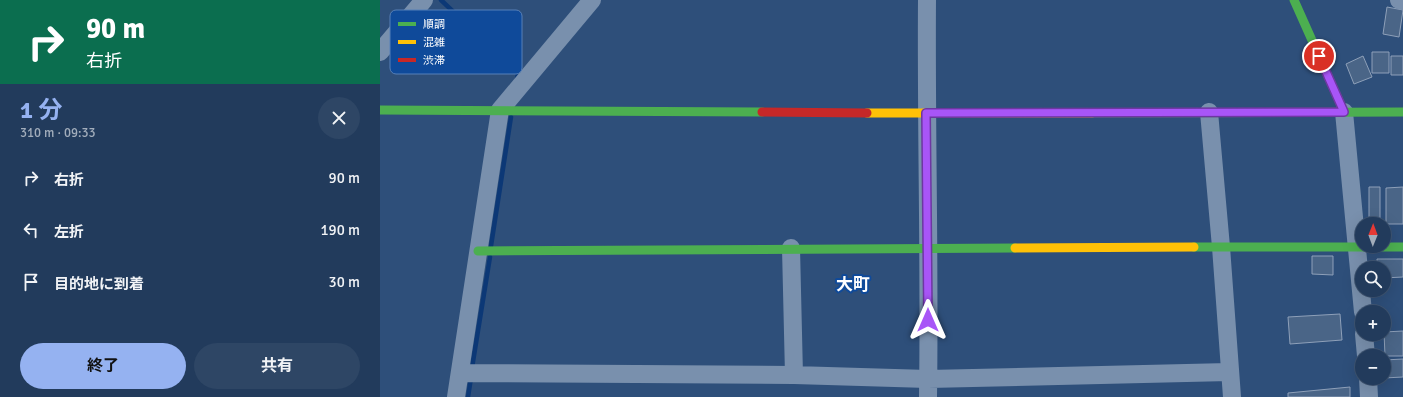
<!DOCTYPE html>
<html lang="ja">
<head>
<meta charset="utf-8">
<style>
  body { margin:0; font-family:Signika,"Noto Sans JP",sans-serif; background:#2e4665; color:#f1f3f6; height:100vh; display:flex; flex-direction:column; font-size:15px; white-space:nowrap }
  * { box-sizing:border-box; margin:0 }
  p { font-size:13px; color:#a2adbb }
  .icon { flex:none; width:22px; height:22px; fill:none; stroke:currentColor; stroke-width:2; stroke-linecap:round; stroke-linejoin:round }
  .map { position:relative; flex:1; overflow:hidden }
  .drawer { display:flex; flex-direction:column; background:#223b5c; width:380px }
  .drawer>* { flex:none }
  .guide { background:#0b6e4f; color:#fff; overflow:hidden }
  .needle { width:26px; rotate:1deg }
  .tools { position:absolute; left:975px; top:217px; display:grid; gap:8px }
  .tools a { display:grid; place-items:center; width:36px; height:36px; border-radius:50%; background:#223b5c; box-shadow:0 4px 16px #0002,0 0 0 1px #3f5572; font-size:20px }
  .pin { position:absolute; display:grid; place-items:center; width:34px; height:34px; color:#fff; margin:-17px; border:2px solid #fff; border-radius:50%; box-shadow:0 1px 4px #0007 }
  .me { position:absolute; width:44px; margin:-22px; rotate:0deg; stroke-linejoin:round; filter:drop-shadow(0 0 3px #0008) }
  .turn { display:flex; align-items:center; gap:14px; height:84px; padding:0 20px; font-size:18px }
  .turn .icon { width:52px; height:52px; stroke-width:2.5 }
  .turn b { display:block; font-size:28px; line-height:34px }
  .round { display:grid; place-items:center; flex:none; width:42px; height:42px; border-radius:21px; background:#2e4665 }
  .summary { display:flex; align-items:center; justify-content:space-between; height:68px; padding:0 20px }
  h1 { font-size:24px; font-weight:700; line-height:30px; color:#95b2f1 }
  .primary-button { display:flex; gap:8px; margin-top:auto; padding:8px 20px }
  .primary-button a { flex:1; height:46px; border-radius:24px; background:#95b2f1; color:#111; font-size:16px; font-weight:700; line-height:46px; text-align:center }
  .primary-button a+a { background:#2e4665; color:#f1f3f6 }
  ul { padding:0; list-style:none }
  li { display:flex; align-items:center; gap:12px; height:52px; padding:0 20px }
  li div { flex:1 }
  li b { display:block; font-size:15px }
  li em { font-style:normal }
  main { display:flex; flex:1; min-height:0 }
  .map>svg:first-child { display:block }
</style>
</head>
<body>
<main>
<section class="drawer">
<div class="guide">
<div class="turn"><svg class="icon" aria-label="right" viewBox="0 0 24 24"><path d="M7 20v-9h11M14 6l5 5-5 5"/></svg><div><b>90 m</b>右折</div></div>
</div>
<div class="summary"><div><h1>1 分</h1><p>310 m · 09:33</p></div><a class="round"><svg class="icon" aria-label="close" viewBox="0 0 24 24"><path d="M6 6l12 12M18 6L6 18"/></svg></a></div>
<ul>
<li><svg class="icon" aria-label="right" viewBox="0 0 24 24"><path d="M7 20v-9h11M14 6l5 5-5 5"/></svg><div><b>右折</b></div><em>90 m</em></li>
<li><svg class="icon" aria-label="left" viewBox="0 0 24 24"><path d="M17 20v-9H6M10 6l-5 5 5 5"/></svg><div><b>左折</b></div><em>190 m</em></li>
<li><svg class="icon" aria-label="arrive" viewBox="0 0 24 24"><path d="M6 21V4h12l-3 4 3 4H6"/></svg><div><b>目的地に到着</b></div><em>30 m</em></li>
</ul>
<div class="primary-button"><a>終了</a><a>共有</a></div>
</section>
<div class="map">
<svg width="1023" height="397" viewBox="0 0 1023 397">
  <rect width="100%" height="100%" fill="#2e4f7a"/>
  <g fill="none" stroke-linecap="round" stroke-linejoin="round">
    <path stroke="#0c3876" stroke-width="4.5" d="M 61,0 L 138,73 L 137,80
      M 111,246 L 131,117
      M 92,368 L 110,257
      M 88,397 L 91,378"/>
  </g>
  <path fill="#4a6587" stroke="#8ea0b9" d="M 1007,7 L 1023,10 L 1019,37 L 1003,34 Z
    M 992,52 L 1009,52 L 1009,73 L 992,73 Z
    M 983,56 L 992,77 L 974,84 L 966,64 Z
    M 1011,56 L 1023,56 L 1023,75 L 1011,75 Z
    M 989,187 L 1000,187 L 1000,219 L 989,219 Z
    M 1023,187 L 1023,224 L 1006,224 L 1006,188 Z
    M 932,256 L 953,256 L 953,275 L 932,274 Z
    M 997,259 L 1023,259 L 1023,277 L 1004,278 L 1004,268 L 997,268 Z
    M 960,314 L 962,340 L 910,344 L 908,317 Z
    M 1023,331 L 1023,356 L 1005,356 L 1004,332 Z
    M 1023,359 L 1023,377 L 1004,378 L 1004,360 Z
    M 970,387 L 970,397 L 908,397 L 908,393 Z"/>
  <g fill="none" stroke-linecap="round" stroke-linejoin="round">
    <path stroke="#7990ad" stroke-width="18" d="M 547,0 C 546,132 550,265 548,397
      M 1019,0 L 1023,1
      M 0,52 L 44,0
      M 829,112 L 841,247 L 852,397
      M 964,112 L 983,312
      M 411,248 L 414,375
      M 984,334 L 986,356
      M 80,373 L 414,375 L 548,379 L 849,372
      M 988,378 L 989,397
      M 76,397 L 120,110 L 212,0"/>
    <path stroke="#4caf50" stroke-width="9" d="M 914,0 L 964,112
      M 0,110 L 382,112
      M 712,113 L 1023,112
      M 814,247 L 1023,247
      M 98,251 L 635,248"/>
    <path stroke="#ffc107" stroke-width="9" d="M 487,113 L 712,113
      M 635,248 L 814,247"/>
    <path stroke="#c62828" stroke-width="9" d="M 382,112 L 487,113"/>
  </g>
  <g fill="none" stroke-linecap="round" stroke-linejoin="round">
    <g stroke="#6d37a1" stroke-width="10">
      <path id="route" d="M 548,320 L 546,113 L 964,112 L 939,56"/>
    </g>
    <use href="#route" stroke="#a855f7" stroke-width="7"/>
  </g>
  <g text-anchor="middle" stroke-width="4" stroke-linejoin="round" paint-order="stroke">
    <g font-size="17" font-weight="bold" fill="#fff" stroke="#0f4a9a">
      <text x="473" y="290">大町</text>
    </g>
  </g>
  <rect x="10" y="10" width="132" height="64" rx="6" fill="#0f4a9a" stroke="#5780b8" stroke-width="1"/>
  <rect x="18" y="22" width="18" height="4" fill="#4caf50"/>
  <rect x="18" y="40" width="18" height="4" fill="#ffc107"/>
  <rect x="18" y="58" width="18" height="4" fill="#c62828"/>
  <g font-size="11" fill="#fff">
    <text x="43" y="28">順調</text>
    <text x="43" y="46">混雑</text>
    <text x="43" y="64">渋滞</text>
  </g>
</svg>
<div class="tools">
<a><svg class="needle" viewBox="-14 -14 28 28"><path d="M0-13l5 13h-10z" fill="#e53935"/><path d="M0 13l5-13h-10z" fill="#a2adbb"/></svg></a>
<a><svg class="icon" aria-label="search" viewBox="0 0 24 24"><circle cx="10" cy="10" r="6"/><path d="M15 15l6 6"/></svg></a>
<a>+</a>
<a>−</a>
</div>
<div class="pin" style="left:939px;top:56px;background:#d93025"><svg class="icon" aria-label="arrive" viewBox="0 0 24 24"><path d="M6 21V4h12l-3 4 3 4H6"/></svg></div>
<svg class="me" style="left:548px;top:320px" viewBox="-20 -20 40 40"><path d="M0-17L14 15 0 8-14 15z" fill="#a855f7" stroke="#fff" stroke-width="4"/></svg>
</div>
</main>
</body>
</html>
